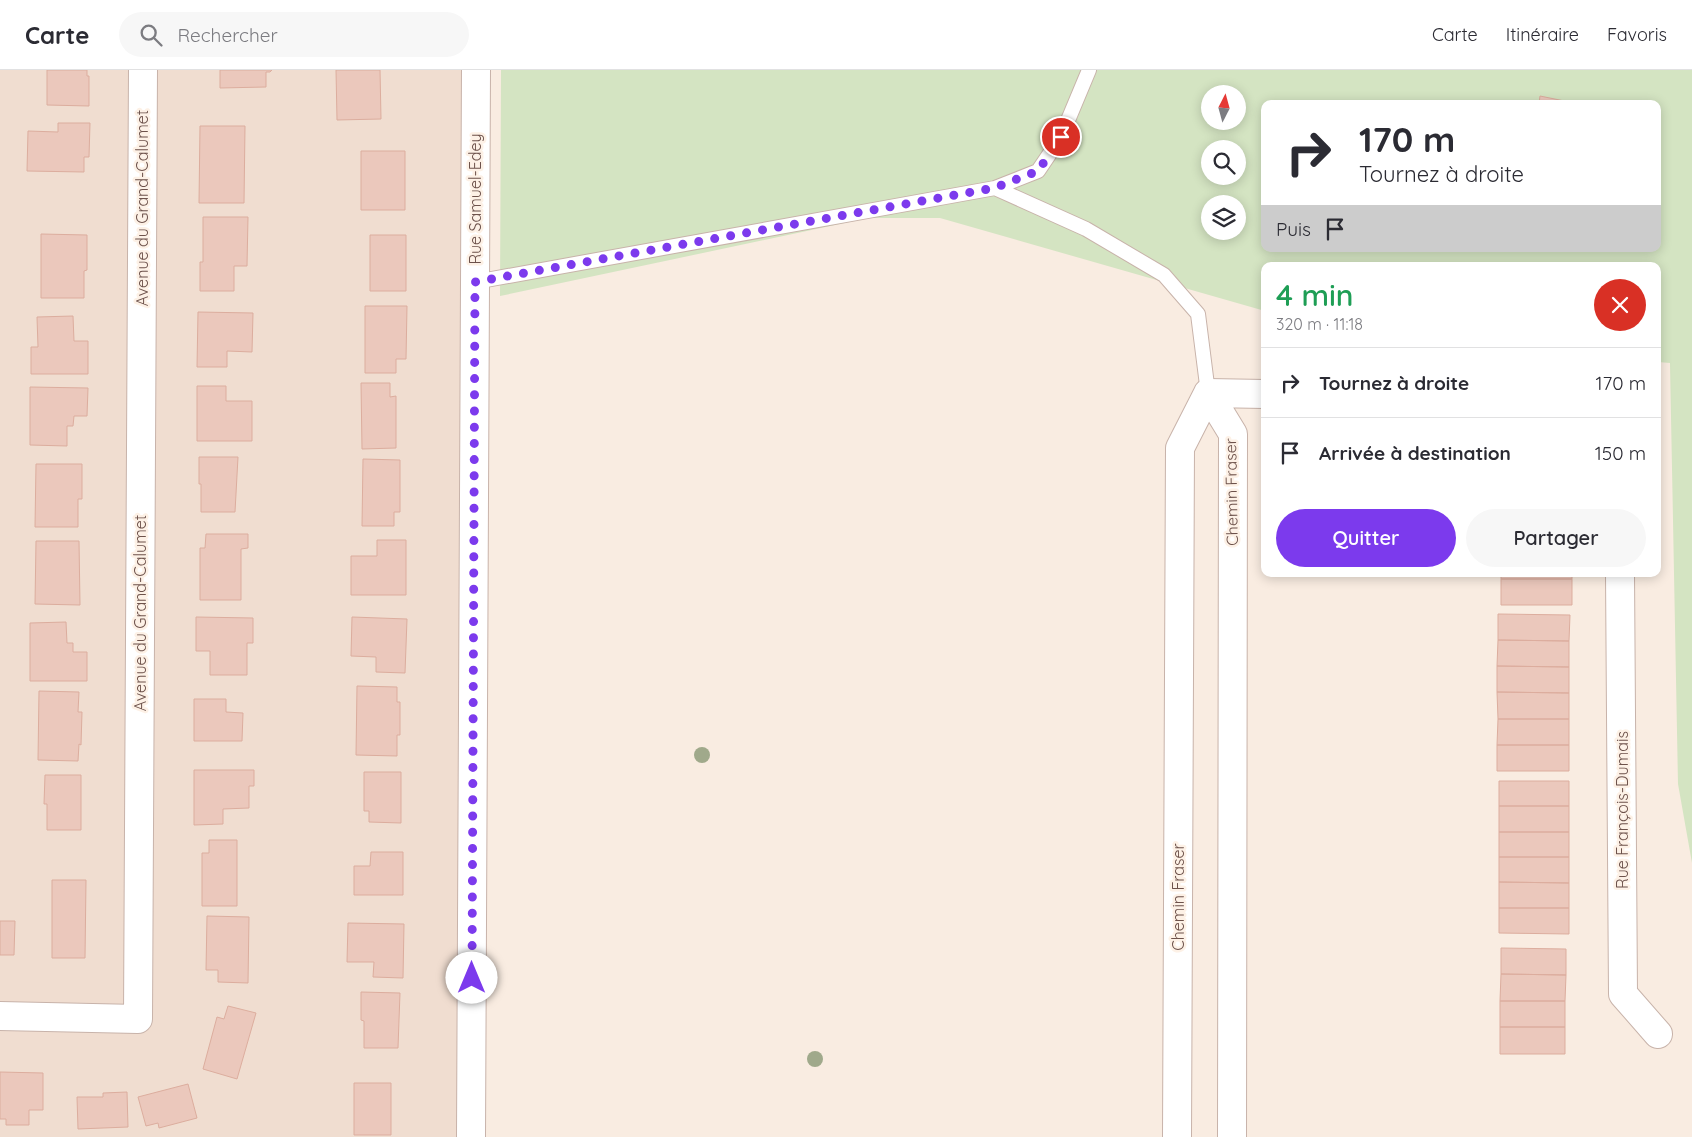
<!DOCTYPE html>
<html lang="fr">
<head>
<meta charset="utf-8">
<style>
  body { margin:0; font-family:Quicksand,sans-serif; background:#f7f7f7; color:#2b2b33; height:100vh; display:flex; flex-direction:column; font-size:19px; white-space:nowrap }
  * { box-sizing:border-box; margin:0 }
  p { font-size:16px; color:#7c7c81 }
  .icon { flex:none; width:28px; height:28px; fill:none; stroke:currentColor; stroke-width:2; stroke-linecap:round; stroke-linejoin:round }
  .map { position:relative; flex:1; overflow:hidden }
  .drawer { position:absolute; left:1261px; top:192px; width:400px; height:315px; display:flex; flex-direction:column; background:#fff; border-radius:10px; box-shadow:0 2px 12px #0003 }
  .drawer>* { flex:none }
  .guide { position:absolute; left:1261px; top:30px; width:400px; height:152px; border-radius:10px; box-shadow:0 2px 12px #0003; background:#fff; color:#2b2b33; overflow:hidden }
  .needle { width:32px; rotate:6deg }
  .controls { position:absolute; left:1201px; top:15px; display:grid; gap:10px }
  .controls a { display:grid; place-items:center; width:45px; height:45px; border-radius:50%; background:#fff; box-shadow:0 2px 12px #0003; font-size:25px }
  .pin { position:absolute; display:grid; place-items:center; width:42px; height:42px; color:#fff; margin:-21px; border:2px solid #fff; border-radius:50%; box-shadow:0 1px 5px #0007 }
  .me { position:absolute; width:55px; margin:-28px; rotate:0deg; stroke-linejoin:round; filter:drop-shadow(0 0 4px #0008) }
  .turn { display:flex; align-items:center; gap:18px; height:105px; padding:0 15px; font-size:22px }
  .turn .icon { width:65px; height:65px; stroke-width:2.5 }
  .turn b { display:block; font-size:35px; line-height:42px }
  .then { display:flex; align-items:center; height:48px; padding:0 15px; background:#0003; gap:10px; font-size:19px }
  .round { display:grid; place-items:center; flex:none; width:52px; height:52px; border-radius:26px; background:#f7f7f7 }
  .overview { display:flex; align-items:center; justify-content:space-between; height:85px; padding:0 15px }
  h1 { font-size:30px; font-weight:600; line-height:38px; color:#1e9e55 }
  .primary-button { display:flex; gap:10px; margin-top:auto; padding:10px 15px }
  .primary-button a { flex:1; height:58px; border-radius:30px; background:#7c3aed; color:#fff; font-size:20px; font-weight:600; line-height:58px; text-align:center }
  .primary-button a+a { background:#f7f7f7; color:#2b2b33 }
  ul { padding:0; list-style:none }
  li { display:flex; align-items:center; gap:15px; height:70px; padding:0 15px; border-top:1px solid #e1e1e2 }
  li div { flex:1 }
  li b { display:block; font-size:19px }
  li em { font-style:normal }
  header { display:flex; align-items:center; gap:30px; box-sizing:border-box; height:70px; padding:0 25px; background:#fff; border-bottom:1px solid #e1e1e2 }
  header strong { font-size:24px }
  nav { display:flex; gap:28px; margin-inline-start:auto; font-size:18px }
  .search { width:350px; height:45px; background:#f7f7f7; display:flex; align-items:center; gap:12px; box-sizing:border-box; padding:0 18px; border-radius:28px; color:#7c7c81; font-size:19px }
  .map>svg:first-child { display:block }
</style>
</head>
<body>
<header>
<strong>Carte</strong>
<div class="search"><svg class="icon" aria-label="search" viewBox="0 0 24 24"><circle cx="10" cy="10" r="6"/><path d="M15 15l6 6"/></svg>Rechercher</div>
<nav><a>Carte</a><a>Itinéraire</a><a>Favoris</a></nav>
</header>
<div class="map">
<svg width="1692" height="1067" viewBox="0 0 1692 1067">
  <rect width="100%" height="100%" fill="#f9ece1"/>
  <path fill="#f0ddd0" d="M 0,0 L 476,0 L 471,1067 L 0,1067 Z"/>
  <path fill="#d4e4c2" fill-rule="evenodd" d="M 501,0 L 1692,0 L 1692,793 L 1678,714 L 1670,293 L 1658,292 L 1658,196 L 1265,196 L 1265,241 L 940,148 L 868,148 L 500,226 ZM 1210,24 L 1238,24 L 1238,51 L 1210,51 ZM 1265,34 L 1658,34 L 1658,179 L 1265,179 ZM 1210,79 L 1238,79 L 1238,106 L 1210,106 ZM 1210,134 L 1238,134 L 1238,161 L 1210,161 Z"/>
  <path fill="#ebc8bc" stroke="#dcad9e" d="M 47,0 L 87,0 L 87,6 L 89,6 L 89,36 L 47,35 Z
    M 220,0 L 272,0 L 270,2 L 266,2 L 266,17 L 220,18 Z
    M 336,0 L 380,0 L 381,49 L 337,50 Z
    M 1540,26 L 1579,34 L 1539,34 Z
    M 58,53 L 90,53 L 89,87 L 84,87 L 84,102 L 27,101 L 28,61 L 58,62 Z
    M 200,56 L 245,56 L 244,133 L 199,133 Z
    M 361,81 L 405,81 L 405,140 L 361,140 Z
    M 203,147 L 248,147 L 247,196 L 234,196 L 234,221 L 200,221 L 200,192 L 203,192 Z
    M 41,164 L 87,165 L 87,200 L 84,201 L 84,228 L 41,228 Z
    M 370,165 L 406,165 L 406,221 L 370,221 Z
    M 365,236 L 407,236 L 406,289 L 396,289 L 396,303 L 365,303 Z
    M 198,242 L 253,243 L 252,282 L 227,281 L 227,297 L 197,297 Z
    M 73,246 L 74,271 L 88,271 L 88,304 L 31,304 L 31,277 L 38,277 L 37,247 Z
    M 361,313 L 390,313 L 390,327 L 396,326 L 396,378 L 362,379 Z
    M 197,316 L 226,316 L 226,331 L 252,331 L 252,371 L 197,371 Z
    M 30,317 L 88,318 L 87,346 L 74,346 L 73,356 L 67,356 L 67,376 L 30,375 Z
    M 199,387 L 238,387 L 235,442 L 201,442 L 201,414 L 199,414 Z
    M 363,389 L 400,390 L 400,442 L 394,442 L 394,456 L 362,456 Z
    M 36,394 L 82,394 L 82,429 L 78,429 L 78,457 L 35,457 Z
    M 206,464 L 248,464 L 248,478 L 241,479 L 241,530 L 200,530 L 200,478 L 205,478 Z
    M 377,470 L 406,470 L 406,525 L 351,525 L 351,486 L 377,486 Z
    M 36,471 L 79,471 L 80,535 L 35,534 Z
    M 1501,504 L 1572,504 L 1572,509 L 1501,509 Z
    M 1501,509 L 1572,509 L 1572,535 L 1501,535 Z
    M 1498,544 L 1570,545 L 1569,571 L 1498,570 Z
    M 196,547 L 253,548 L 253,573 L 247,573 L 247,605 L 210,605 L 210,581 L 196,581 Z
    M 352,547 L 407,549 L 405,603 L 376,602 L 376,587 L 351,586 Z
    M 66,552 L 67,573 L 73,573 L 73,582 L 87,582 L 87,611 L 30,611 L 30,553 Z
    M 1498,570 L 1569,571 L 1569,597 L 1497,596 Z
    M 1497,596 L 1569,597 L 1569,623 L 1497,622 Z
    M 357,616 L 397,617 L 397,632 L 400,632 L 400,665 L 397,665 L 397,686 L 356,685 Z
    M 39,621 L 79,622 L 78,642 L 82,642 L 81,675 L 79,674 L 78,691 L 38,690 Z
    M 1497,622 L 1569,623 L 1569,649 L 1498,649 Z
    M 194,629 L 226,629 L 226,642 L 243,643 L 242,671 L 194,671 Z
    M 1498,649 L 1569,649 L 1569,675 L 1497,675 Z
    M 1497,675 L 1569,675 L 1569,701 L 1497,701 Z
    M 194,700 L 254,700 L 254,716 L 249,716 L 249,738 L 223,739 L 223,754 L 194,755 Z
    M 364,702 L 401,702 L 401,753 L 369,752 L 369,741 L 364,741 Z
    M 45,705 L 81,705 L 81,760 L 47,760 L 47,734 L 44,734 Z
    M 1499,711 L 1569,711 L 1569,736 L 1499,736 Z
    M 1499,736 L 1569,736 L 1569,762 L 1499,762 Z
    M 1499,762 L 1569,762 L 1569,787 L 1499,787 Z
    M 209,770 L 237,770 L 237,836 L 202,836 L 202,783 L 209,783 Z
    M 371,782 L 403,782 L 403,825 L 354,825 L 354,796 L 370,796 Z
    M 1499,787 L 1569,787 L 1569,813 L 1499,812 Z
    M 52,810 L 86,810 L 85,888 L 52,888 Z
    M 1499,812 L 1569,813 L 1569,838 L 1499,838 Z
    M 1499,838 L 1569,838 L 1569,864 L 1499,863 Z
    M 207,846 L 249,847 L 248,913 L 218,912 L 218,900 L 206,900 Z
    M 0,851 L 15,851 L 14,885 L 0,885 Z
    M 348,853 L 404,854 L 403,908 L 373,907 L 374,892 L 347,892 Z
    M 1501,878 L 1566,879 L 1566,905 L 1501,904 Z
    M 1501,904 L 1566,905 L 1565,931 L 1500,931 Z
    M 361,922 L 400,923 L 398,978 L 364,978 L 364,951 L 361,950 Z
    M 1500,931 L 1565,931 L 1565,957 L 1500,957 Z
    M 228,936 L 256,943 L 237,1009 L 203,999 L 217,947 L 224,949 Z
    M 1500,957 L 1565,957 L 1565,984 L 1500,984 Z
    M 0,1002 L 43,1003 L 43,1040 L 29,1040 L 29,1055 L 6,1055 L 6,1049 L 0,1049 Z
    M 354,1013 L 391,1013 L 391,1065 L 354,1065 Z
    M 188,1014 L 197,1048 L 159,1058 L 158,1053 L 146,1056 L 138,1027 Z
    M 127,1022 L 128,1057 L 78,1059 L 77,1027 L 103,1027 L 103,1023 Z"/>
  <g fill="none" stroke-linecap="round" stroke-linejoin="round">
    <g stroke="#c8b3aa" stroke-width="16">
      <path id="service" d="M 1089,0 L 1061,67 L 1038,101 L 995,118 L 1086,159 L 1164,205 L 1198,244 L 1208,323
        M 475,212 L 995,118"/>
    </g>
    <g stroke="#c8b3aa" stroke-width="30">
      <path id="minor" d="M 1208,323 L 1233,364 L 1232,1067
        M 1208,323 L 1265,324
        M 1620,504 L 1623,924 L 1658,964
        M 0,946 L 138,949 L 143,0
        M 1177,1067 L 1180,378 L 1208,323"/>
    </g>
    <g stroke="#c8b3aa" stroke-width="30">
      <path id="tertiary" d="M 471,1067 L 476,0"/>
    </g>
    <use href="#service" stroke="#fff" stroke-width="14"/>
    <use href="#minor" stroke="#fff" stroke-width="28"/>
    <use href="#tertiary" stroke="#fff" stroke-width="28"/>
  </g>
  <g fill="#a0a98b">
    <circle cx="702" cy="685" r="8"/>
    <circle cx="815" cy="989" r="8"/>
  </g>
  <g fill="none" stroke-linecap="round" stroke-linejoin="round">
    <path stroke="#7c3aed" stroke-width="9" stroke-dasharray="0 16.2" d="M 472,908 L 475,212 L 994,118 L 1038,101 L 1061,67"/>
  </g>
  <g text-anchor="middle" stroke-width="5" stroke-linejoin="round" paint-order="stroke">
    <g font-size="16" fill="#6d524b" stroke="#fdf1e6">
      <text transform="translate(475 129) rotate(-90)" y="6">Rue Samuel-Edey</text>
      <text transform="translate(142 138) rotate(-90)" y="6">Avenue du Grand-Calumet</text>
      <text transform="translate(1231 422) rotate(-91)" y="6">Chemin Fraser</text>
      <text transform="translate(140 543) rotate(-90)" y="6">Avenue du Grand-Calumet</text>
      <text transform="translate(1622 740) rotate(-90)" y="6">Rue François-Dumais</text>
      <text transform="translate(1178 827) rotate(-90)" y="6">Chemin Fraser</text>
    </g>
  </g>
</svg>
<div class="controls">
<a><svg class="needle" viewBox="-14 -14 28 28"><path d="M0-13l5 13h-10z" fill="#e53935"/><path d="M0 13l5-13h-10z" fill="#7c7c81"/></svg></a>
<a><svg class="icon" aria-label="search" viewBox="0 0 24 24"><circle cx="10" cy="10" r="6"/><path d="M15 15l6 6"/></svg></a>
<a><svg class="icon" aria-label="layers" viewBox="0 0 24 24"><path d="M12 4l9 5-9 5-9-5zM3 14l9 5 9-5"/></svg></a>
</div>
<div class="pin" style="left:1061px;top:67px;background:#d93025"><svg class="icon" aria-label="arrive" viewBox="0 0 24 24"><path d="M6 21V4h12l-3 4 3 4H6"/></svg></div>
<svg class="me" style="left:472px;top:908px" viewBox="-20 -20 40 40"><circle r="19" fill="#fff"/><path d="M0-13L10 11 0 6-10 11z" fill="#7c3aed"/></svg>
<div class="guide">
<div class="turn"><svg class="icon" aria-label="right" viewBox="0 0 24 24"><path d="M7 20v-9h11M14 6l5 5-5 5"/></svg><div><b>170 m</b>Tournez à droite</div></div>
<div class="then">Puis<svg class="icon" aria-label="arrive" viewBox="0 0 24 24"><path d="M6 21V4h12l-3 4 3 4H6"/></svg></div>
</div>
<section class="drawer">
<div class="overview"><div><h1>4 min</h1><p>320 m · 11:18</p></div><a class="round" style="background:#d93025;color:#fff"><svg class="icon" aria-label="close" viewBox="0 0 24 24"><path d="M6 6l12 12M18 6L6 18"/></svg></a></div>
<ul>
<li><svg class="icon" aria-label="right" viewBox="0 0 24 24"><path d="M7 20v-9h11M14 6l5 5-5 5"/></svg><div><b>Tournez à droite</b></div><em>170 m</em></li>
<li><svg class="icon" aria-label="arrive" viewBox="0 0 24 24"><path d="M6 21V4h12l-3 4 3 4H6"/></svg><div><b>Arrivée à destination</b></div><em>150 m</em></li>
</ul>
<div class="primary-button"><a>Quitter</a><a>Partager</a></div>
</section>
</div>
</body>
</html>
